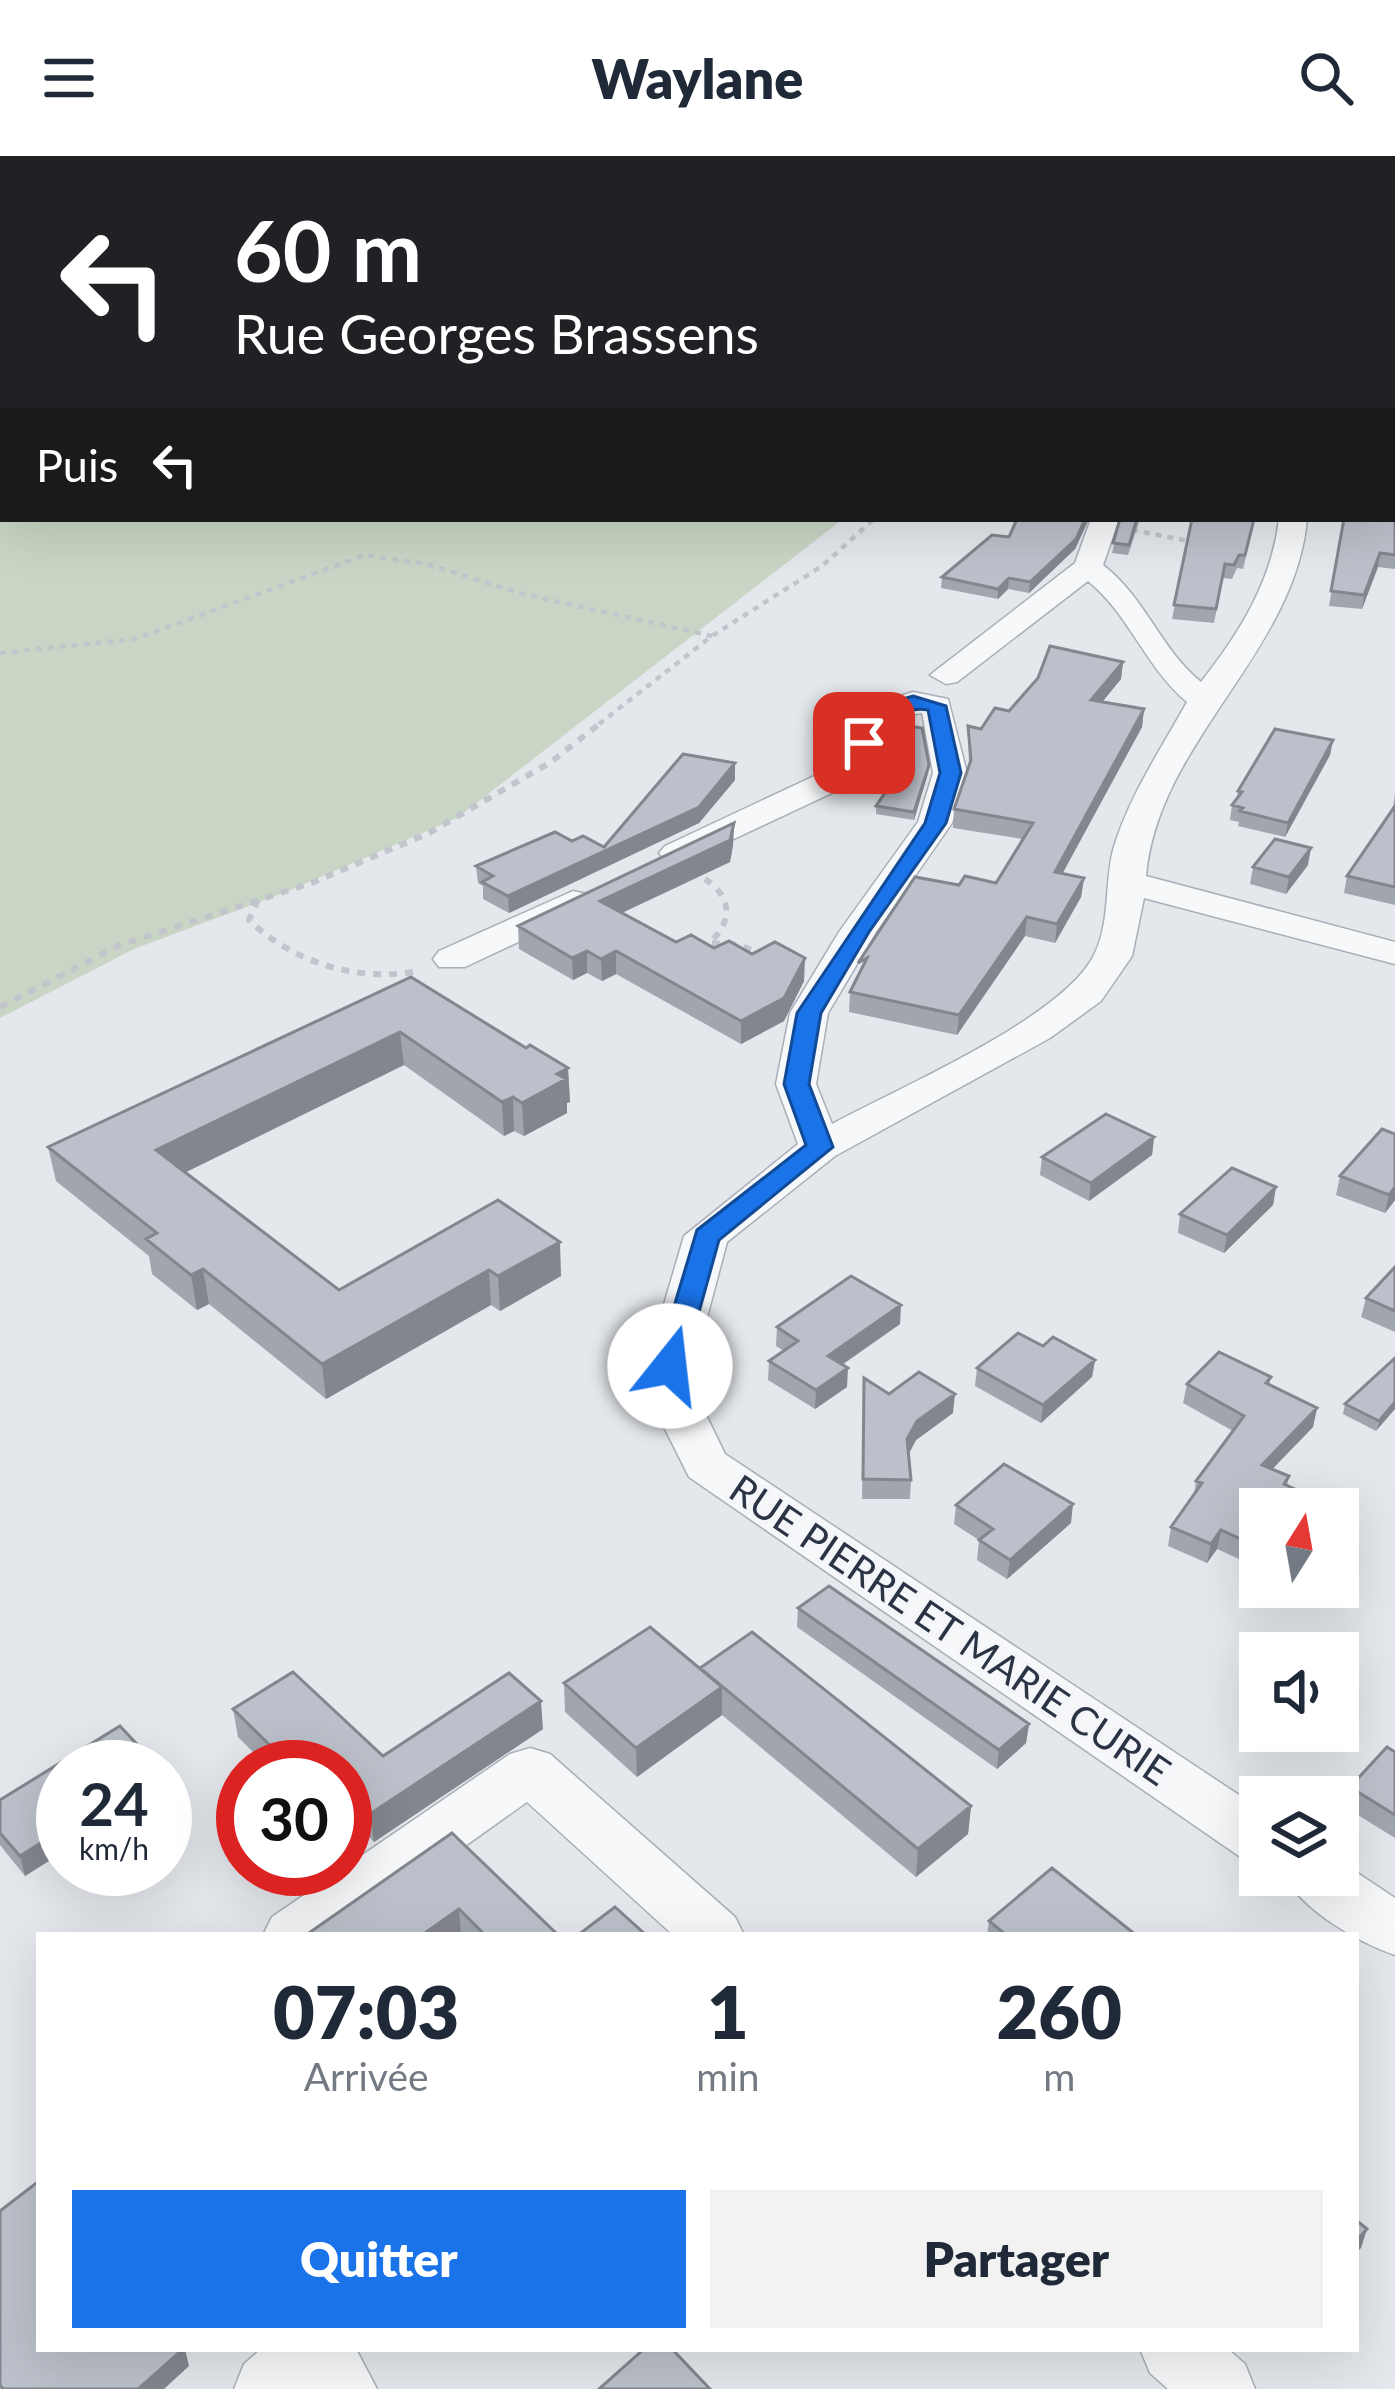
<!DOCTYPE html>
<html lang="fr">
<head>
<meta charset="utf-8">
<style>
  body { margin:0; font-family:Lato,sans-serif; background:#f2f2f3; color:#1f2937; height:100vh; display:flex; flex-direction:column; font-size:45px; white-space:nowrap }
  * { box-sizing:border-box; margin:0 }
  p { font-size:39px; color:#747a83 }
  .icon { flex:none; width:66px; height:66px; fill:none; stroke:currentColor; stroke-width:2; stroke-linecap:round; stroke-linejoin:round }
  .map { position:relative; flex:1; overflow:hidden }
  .details { position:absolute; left:36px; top:1776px; width:1323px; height:420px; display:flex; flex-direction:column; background:#fff; border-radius:0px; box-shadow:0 12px 48px #0002 }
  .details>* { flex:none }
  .top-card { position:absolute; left:0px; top:0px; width:1395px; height:366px; box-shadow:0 12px 48px #0002; background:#202124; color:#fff; overflow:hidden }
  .needle { width:78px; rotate:11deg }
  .buttons { position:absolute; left:1239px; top:1332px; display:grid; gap:24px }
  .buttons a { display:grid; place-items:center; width:120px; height:120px; border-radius:0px; background:#fff; box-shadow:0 12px 48px #0002; font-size:60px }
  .speed { position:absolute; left:36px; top:1584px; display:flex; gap:24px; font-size:60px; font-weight:700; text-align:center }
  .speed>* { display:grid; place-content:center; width:156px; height:156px; border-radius:50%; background:#fff; box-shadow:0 12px 48px #0002; line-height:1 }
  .speed small { font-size:30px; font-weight:400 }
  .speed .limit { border:18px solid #d22; background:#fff; color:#111 }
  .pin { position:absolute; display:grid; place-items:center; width:102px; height:102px; color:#fff; margin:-51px; border-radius:24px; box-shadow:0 6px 18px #0006 }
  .me { position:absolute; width:132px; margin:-66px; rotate:16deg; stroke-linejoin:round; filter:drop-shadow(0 0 9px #0008) }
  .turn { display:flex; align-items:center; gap:42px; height:252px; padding:0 36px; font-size:54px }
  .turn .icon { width:156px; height:156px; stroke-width:2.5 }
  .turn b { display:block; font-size:84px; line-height:102px }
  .then { display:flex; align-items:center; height:114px; padding:0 36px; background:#0003; gap:24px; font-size:45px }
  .eta { display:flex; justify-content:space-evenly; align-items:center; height:204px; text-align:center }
  .eta b { font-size:72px; font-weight:800; line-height:84px }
  .cta { display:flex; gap:24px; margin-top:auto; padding:24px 36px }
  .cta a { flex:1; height:138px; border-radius:0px; background:#1a73e8; color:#fff; font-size:48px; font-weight:800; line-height:138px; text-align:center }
  .cta a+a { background:#f2f2f3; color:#1f2937 }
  header { display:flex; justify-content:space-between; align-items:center; height:156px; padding:0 36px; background:#fff; font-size:54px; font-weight:800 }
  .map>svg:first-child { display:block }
</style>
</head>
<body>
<header><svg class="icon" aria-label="menu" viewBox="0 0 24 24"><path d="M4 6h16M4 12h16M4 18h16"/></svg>Waylane<svg class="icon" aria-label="search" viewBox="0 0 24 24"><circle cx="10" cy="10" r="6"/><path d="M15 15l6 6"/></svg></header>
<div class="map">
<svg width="1395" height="2233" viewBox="0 0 1395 2233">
  <rect width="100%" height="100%" fill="#e4e7ec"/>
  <path fill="#c9d6c5" d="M 0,0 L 616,3 L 3,3 L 3,363 L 843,363 L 457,662 L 286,736 L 134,793 L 0,862 Z"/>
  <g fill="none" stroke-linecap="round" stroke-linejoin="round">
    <g stroke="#a9aeb7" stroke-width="24">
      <path id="service" d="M 786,0 L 799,3"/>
    </g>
    <g stroke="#a9aeb7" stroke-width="3">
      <path id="minor" d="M 799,0 L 851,0 L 854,3 L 796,3 Z
        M 1091,363 L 1119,363 L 1103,409 C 1145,441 1161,494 1201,526 C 1239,478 1272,425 1279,363 L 1307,363 C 1295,497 1158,585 1146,720 L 1395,786 L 1395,808 L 1144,742 L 1132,800 L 1101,845 L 1050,882 L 835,1000 L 727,1086 L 694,1210 L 707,1261 L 725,1298 L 1260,1653 L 1260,1707 L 1239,1700 L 689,1321 L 659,1261 L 646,1210 L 684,1080 L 798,988 L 776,928 L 790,857 L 839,776 L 918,666 L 933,617 L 922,557 L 903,560 L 849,629 L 689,704 L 665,704 L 659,697 L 665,690 L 825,615 L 881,546 L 913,536 L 948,543 L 967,617 L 952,667 L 876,776 L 828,857 L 816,928 L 832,968 C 898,932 1059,864 1093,801 C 1111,767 1104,729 1113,694 C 1128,642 1161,593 1187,546 C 1146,512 1129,458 1088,425 L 957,526 L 946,528 L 930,519 L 1075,407 Z
        M 573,735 L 586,738 L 591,746 L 586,754 L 465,811 L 439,811 L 433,803 L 439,795 Z
        M 530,1592 L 550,1598 L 735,1761 L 744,1779 L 673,1779 L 527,1646 L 340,1779 L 263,1779 L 272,1761 L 510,1598 Z
        M 1338,1704 L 1395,1742 L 1395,1799 C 1359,1787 1302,1754 1284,1719 L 1338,1719 Z
        M 261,2193 L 356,2193 L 377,2233 L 234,2233 L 244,2208 Z
        M 1140,2193 L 1228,2193 L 1245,2208 L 1255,2233 L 1168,2233 L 1150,2217 Z"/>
    </g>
    <path stroke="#c2c5cb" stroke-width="3" stroke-dasharray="4.5 4.5" stroke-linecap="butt" d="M 650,0 L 678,0"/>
    <path stroke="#c2c5cb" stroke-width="4.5" stroke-dasharray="6 6" stroke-linecap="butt" d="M 1132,374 L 1194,386
      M 0,497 L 135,483 L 365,399 L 426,408 L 523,438 L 712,480
      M 599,568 L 712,480 L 822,410 L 874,363"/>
    <path stroke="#c2c5cb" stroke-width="6" stroke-dasharray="8 8" stroke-linecap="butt" d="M 258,744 L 249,764 C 292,806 359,827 418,815
      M 712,787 L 739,789 L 761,798
      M 701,793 C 731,773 737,744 705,723
      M 0,851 L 120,789 L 314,726 L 429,677 L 551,606 L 603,565"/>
    <use href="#service" stroke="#f7f8fa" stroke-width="21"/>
    <use href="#minor" fill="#f7f8fa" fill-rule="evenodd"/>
  </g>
  <path fill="#a1a5ae" d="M 883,0 L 1395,0 L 1395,90 L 1392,89 L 1392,3 L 887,3 Z
    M 1392,100 L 1395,101 L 1395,247 L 1392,245 Z
    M 1395,301 L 1395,413 L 1378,411 L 1362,453 L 1329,450 L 1344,363 Z
    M 1017,363 L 1089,363 L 1075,393 L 1029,437 L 1008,433 L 998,443 L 941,432 L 942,421 L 1009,381 Z
    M 1120,363 L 1140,363 L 1128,399 L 1112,397 Z
    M 1192,363 L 1255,363 L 1243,413 L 1237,412 L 1232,423 L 1223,422 L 1214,467 L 1172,463 Z
    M 1123,506 L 1121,523 L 1102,546 L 1144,553 L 1142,571 L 1062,718 L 1084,722 L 1081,741 L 1055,787 L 1025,780 L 957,879 L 849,856 L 850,836 L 959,729 L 996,727 L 1022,683 L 953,672 L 954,653 L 969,611 L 968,570 L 981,573 L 1009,555 Z
    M 915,571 L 928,617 L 914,664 L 876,658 L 876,650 L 900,616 L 890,614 L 890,606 Z
    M 1333,584 L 1330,599 L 1285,681 L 1238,670 L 1239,666 L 1230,664 L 1232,649 L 1237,643 L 1238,635 Z
    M 735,607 L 735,624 L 699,667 L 509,757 L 483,743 L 483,730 L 478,727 L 476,710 L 572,685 L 604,691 Z
    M 1395,637 L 1395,749 L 1344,737 L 1347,720 L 1393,653 Z
    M 734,667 L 733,689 L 730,706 L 622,757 L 676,786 L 714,792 L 804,825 L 784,865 L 741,888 L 616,818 L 602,825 L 587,817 L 573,824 L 519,793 L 518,770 Z
    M 1308,709 L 1286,738 L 1250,728 L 1253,711 Z
    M 411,821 L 526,892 L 568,912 L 570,946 L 567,947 L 567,957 L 524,980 L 514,975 L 504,980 L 404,909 L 185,1016 L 339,1134 L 498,1044 L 561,1120 L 500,1155 L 491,1149 L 326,1243 L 209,1148 L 197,1154 L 152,1118 L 149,1100 L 56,1025 L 48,991 Z
    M 1395,978 L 1395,1044 L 1385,1057 L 1336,1039 L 1340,1020 Z
    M 1154,981 L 1152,999 L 1089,1045 L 1040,1019 L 1042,1001 Z
    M 1276,1031 L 1273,1049 L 1224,1097 L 1178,1077 L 1180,1058 Z
    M 1395,1111 L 1395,1176 L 1361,1161 L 1366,1142 Z
    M 900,1168 L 842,1209 L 847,1231 L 815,1253 L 768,1224 L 769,1205 L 784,1195 L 776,1190 L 777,1171 Z
    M 1043,1190 L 1095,1204 L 1092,1221 L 1041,1267 L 975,1230 L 977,1212 Z
    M 1395,1202 L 1376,1275 L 1343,1258 L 1345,1248 Z
    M 1271,1221 L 1269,1229 L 1317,1252 L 1313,1271 L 1272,1313 L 1289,1320 L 1287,1330 L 1295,1333 L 1291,1352 L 1251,1386 L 1239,1403 L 1217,1393 L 1207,1407 L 1168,1390 L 1171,1371 L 1194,1339 L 1196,1325 L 1233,1275 L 1183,1247 L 1187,1228 Z
    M 864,1222 L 889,1238 L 953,1257 L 916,1284 L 909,1297 L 911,1324 L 910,1343 L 862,1343 Z
    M 956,1349 L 1071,1367 L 1007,1423 L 977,1404 L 979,1384 L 954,1368 Z
    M 798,1452 L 1029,1568 L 1026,1587 L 997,1613 L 797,1471 Z
    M 700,1513 L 971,1650 L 968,1678 L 916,1721 L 722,1559 L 637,1621 L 565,1556 L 564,1527 Z
    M 233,1553 L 383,1600 L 543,1573 L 374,1686 L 345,1657 L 345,1611 L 268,1611 L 238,1581 Z
    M 1395,1596 L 1395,1682 L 1345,1651 L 1350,1631 Z
    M 63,1611 L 63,1696 L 25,1720 L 0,1689 L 0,1644 Z
    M 452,1677 L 558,1779 L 306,1779 Z
    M 989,1765 L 1136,1779 L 987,1779 Z"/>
  <path fill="#83868d" d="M 1085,363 L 1089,363 L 1075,393 L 1029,437 L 1030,426 Z
    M 1380,397 L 1378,411 L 1362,453 L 1364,439 Z
    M 1009,422 L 1008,433 L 998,443 L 998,433 Z
    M 1123,506 L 1121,523 L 1090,561 L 1091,544 Z
    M 1144,553 L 1142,571 L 1053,735 L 1055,716 Z
    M 1333,584 L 1330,599 L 1285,681 L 1288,667 Z
    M 735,607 L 735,624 L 699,667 L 509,757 L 508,740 L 699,651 Z
    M 929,609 L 928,617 L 914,664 L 914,656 Z
    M 734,667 L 733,689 L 730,706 L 600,767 L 600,745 Z
    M 1311,692 L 1308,709 L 1286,738 L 1289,721 Z
    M 1084,722 L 1081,741 L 1055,787 L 1057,768 Z
    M 1027,761 L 1025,780 L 957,879 L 959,859 Z
    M 587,795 L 587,817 L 573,824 L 572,802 Z
    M 616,795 L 616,818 L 602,825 L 601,803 Z
    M 805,802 L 804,825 L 784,865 L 741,888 L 741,865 Z
    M 400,876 L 404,909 L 162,1028 L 156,994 Z
    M 568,912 L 570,946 L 567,947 L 567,957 L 524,980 L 522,947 L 557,918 Z
    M 513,941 L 514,975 L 504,980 L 502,946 Z
    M 1154,981 L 1152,999 L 1089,1045 L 1091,1027 Z
    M 1276,1031 L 1273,1049 L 1224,1097 L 1227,1079 Z
    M 1395,1031 L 1395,1044 L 1385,1057 L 1389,1039 Z
    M 560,1086 L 561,1120 L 500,1155 L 498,1120 Z
    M 203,1113 L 209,1148 L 197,1154 L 191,1119 Z
    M 489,1114 L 491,1149 L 326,1243 L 322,1208 Z
    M 901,1149 L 900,1168 L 827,1219 L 828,1200 Z
    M 1095,1204 L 1092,1221 L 1041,1267 L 1043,1249 Z
    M 848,1212 L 847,1231 L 815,1253 L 816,1234 Z
    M 955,1238 L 953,1257 L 916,1284 L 906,1303 L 907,1283 L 917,1265 Z
    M 1395,1246 L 1395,1253 L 1376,1275 L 1379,1265 Z
    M 1317,1252 L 1313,1271 L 1258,1328 L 1262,1309 Z
    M 1295,1333 L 1290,1353 L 1281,1353 Z
    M 1073,1348 L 1071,1367 L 1007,1423 L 1010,1404 Z
    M 1260,1366 L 1260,1384 L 1251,1386 L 1239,1403 L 1243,1384 L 1255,1367 Z
    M 1221,1374 L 1217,1393 L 1207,1407 L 1211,1388 Z
    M 722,1531 L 722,1559 L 637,1621 L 636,1592 Z
    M 541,1545 L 543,1573 L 374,1686 L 370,1658 Z
    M 1029,1568 L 1026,1587 L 997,1613 L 999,1594 Z
    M 971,1650 L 968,1678 L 916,1721 L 918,1693 Z
    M 63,1673 L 63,1696 L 25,1720 L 20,1700 Z
    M 459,1753 L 461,1779 L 422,1779 Z
    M 1367,2073 L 1361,2092 L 1356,2097 L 1356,2085 Z
    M 185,2193 L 189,2210 L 164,2233 L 138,2233 Z"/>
  <path fill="#bbc0ca" stroke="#83868d" stroke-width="3" d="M 899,0 L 1395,0 L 1395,78 L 1392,77 L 1392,3 L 904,3 Z
    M 1392,100 L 1395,101 L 1395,194 L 1392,192 Z
    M 1392,202 L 1395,202 L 1395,233 L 1392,231 Z
    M 1392,301 L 1395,301 L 1395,399 L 1380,397 L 1364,439 L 1331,435 L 1344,363 L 1392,363 Z
    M 1017,363 L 1085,363 L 1076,383 L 1030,426 L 1009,422 L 998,433 L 942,421 L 992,379 L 1009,381 Z
    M 1120,363 L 1137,363 L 1129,389 L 1113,387 Z
    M 1192,363 L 1254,363 L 1245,399 L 1239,399 L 1234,409 L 1225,408 L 1216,453 L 1174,449 Z
    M 1050,490 L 1123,506 L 1091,544 L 1144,553 L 1055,716 L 1084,722 L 1057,768 L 1027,761 L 959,859 L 850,836 L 867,802 L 858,807 L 915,721 L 959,729 L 965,720 L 996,727 L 1033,667 L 954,653 L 971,604 L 968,570 L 981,573 L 995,552 L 1009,555 L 1038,522 Z
    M 915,571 L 922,572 L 929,609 L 914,656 L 876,650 L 905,608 L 890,606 Z
    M 1275,573 L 1333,584 L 1288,667 L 1240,655 L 1243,652 L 1232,649 L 1242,636 L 1238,635 Z
    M 683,598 L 735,607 L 699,651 L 508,740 L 482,726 L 493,720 L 476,710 L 555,676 L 572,685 L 583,680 L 604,691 Z
    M 1395,650 L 1395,731 L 1347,720 Z
    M 734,667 L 730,684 L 600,745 L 676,786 L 691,779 L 714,792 L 729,785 L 752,798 L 775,786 L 805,802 L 784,842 L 741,865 L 616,795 L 601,803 L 587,795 L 572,802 L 518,770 Z
    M 1275,683 L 1311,692 L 1289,721 L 1253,711 Z
    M 411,821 L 526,892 L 530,889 L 568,912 L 557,918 L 566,923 L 522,947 L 513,941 L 502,946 L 400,876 L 156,994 L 339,1134 L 498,1044 L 560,1086 L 498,1120 L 489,1114 L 322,1208 L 203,1113 L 191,1119 L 146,1083 L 157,1077 L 48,991 Z
    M 1106,958 L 1154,981 L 1091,1027 L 1042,1001 Z
    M 1382,973 L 1395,978 L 1395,1031 L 1389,1039 L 1340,1020 Z
    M 1232,1012 L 1276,1031 L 1227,1079 L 1180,1058 Z
    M 1395,1111 L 1395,1155 L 1366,1142 Z
    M 851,1120 L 901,1149 L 828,1200 L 848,1212 L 816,1234 L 769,1205 L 798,1185 L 777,1171 Z
    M 1018,1177 L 1043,1190 L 1053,1181 L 1095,1204 L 1043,1249 L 977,1212 Z
    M 1219,1196 L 1271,1221 L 1266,1227 L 1317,1252 L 1262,1309 L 1289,1320 L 1284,1328 L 1295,1333 L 1281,1353 L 1260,1353 L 1260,1366 L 1255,1367 L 1243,1384 L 1221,1374 L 1211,1388 L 1171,1371 L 1202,1327 L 1196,1325 L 1244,1260 L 1187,1228 Z
    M 1395,1202 L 1395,1246 L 1379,1265 L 1345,1248 Z
    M 919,1216 L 955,1238 L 917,1265 L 907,1283 L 911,1324 L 863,1323 L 864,1222 L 889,1238 Z
    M 1004,1308 L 1073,1348 L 1010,1404 L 979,1384 L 993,1373 L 956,1349 Z
    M 829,1430 L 1029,1568 L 999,1594 L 798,1452 Z
    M 650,1471 L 722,1531 L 636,1592 L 564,1527 Z
    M 752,1476 L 971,1650 L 918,1693 L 700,1512 Z
    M 293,1516 L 383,1600 L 509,1517 L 541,1545 L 370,1658 L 345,1632 L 345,1611 L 292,1611 L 233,1553 Z
    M 120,1570 L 158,1611 L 63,1611 L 63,1673 L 20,1700 L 0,1677 L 0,1644 Z
    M 1387,1591 L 1395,1596 L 1395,1659 L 1350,1631 Z
    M 452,1677 L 558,1779 L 485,1779 L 459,1753 L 422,1779 L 306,1779 Z
    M 1052,1712 L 1136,1779 L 1006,1779 L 989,1765 Z
    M 615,1751 L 646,1779 L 578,1779 Z
    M 39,2025 L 39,2193 L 183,2193 L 138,2233 L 3,2233 L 0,2229 L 0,2055 Z
    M 1356,2064 L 1367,2073 L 1356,2085 Z
    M 644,2193 L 672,2193 L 710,2233 L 599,2233 Z"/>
  <path fill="#1a73e8" stroke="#114b97" stroke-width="3" d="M 913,540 L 946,550 L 961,617 L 946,667 L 869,776 L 821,857 L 809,928 L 833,991 L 719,1084 L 684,1210 L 670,1220 L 660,1217 L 656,1210 L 697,1074 L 806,989 L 784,928 L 797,857 L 925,667 L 940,617 L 928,554 C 898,549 888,571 871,592 L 854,587 L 885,548 Z"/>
  <g text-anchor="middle" stroke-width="9" stroke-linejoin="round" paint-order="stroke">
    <g font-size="39" fill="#2b3445" stroke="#f4f6f9">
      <text transform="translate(950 1474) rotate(34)" y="14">RUE PIERRE ET MARIE CURIE</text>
    </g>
  </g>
</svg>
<div class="buttons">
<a><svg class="needle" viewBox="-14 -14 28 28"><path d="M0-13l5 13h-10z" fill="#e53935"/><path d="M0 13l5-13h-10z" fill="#747a83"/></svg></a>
<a><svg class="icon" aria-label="sound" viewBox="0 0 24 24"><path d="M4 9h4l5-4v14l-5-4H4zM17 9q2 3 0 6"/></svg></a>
<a><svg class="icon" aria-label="layers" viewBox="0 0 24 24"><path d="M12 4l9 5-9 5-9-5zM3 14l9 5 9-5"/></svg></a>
</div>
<div class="speed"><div>24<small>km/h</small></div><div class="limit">30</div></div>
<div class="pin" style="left:864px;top:587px;background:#d93025"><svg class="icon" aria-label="arrive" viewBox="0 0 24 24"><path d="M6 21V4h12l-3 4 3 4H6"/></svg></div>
<svg class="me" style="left:670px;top:1210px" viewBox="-20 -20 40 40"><circle r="19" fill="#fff"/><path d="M0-13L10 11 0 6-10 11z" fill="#1a73e8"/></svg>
<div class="top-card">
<div class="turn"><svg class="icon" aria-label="left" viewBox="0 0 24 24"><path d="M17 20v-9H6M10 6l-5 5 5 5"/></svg><div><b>60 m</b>Rue Georges Brassens</div></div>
<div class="then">Puis<svg class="icon" aria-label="left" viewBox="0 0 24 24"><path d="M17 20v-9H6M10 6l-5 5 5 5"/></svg></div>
</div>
<section class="details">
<div class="eta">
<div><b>07:03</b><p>Arrivée</p></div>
<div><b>1</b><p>min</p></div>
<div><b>260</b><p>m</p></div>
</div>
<div class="cta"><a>Quitter</a><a>Partager</a></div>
</section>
</div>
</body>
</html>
